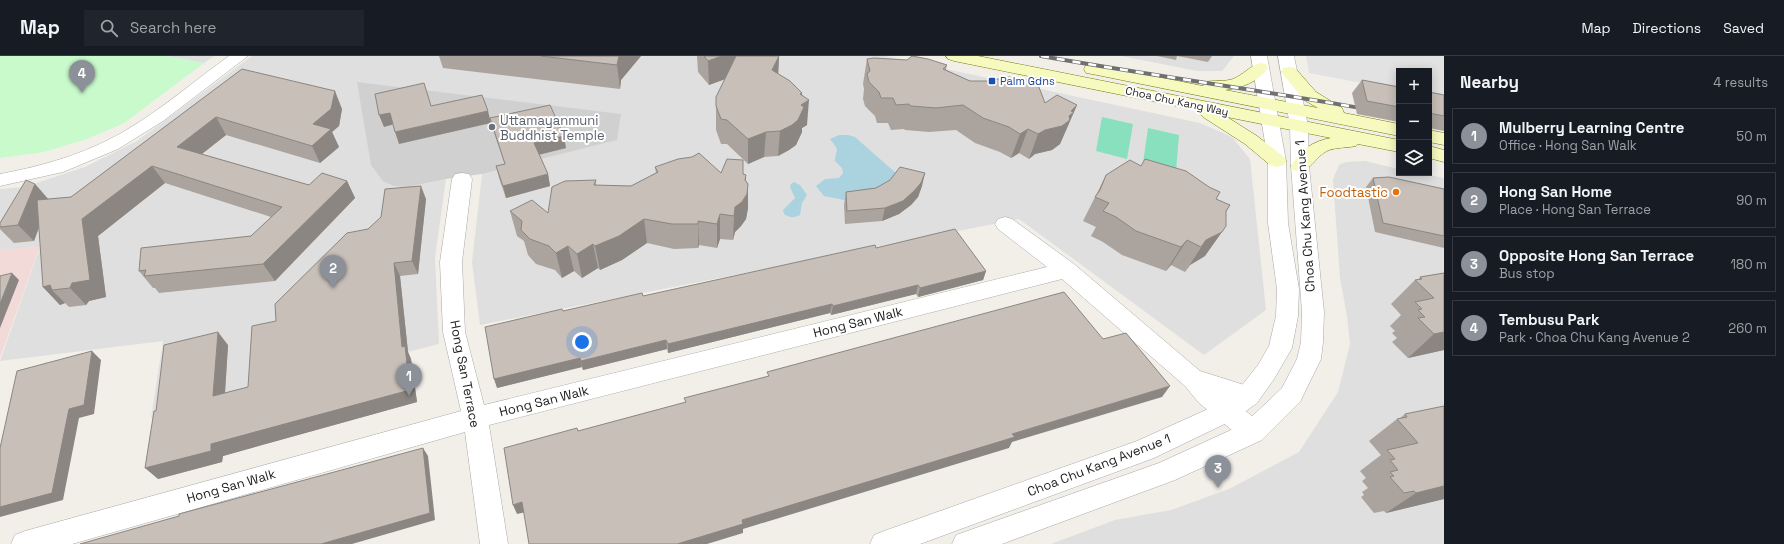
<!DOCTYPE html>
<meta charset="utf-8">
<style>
:root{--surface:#171b24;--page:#20242c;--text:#f1f3f6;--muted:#9ea1a6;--line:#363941;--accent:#8c9099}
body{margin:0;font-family:"Space Grotesk",sans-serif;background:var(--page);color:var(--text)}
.controls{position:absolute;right:12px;top:12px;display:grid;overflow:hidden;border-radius:0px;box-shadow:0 2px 10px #0003}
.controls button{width:36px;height:36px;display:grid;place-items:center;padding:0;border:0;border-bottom:1px solid var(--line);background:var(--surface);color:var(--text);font:20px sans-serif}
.you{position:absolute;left:582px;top:286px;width:14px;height:14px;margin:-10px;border:3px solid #fff;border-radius:50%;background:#1a73e8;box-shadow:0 0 0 6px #1a73e833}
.badge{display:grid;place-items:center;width:26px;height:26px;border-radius:50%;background:var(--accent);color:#fff;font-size:13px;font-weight:700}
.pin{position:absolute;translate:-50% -33px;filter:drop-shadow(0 1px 2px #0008)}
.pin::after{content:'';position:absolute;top:21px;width:14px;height:12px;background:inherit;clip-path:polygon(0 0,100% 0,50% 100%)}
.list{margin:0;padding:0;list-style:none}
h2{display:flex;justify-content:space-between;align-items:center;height:52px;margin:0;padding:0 16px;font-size:17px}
h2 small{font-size:13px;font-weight:400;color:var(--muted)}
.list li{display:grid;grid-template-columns:26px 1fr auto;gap:12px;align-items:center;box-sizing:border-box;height:56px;margin:0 8px 8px;padding:0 8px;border:1px solid var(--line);border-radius:0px}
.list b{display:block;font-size:15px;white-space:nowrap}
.list p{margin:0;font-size:13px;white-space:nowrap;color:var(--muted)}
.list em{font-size:13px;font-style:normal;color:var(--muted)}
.icon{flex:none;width:22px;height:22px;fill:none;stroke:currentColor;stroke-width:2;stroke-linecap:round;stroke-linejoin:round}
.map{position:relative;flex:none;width:1444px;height:488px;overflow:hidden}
header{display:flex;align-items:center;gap:24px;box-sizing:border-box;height:56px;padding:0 20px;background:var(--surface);border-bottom:1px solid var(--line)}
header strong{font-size:19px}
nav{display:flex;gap:22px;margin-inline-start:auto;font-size:14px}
.search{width:280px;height:36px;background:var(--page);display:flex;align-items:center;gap:10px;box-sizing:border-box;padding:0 14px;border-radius:0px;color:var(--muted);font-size:15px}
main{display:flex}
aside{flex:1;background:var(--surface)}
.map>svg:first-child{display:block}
</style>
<header>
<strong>Map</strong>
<div class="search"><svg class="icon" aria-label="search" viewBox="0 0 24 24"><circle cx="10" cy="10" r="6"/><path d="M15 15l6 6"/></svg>Search here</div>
<nav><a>Map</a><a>Directions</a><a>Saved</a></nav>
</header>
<main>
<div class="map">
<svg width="1444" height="488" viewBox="0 0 1444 488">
<rect width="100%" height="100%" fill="#f2efe9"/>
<!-- residential -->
<g fill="#e0dfdf">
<polygon points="168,0 214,0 204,7"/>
<polygon points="252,0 885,0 988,22 987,26 1031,31 1200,67 1232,81 1250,103 1266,254 1204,299 1019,163 480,269 472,206 482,118 617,84 407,131 446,123 435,201 439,288 151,362 163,285 0,305 40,191 0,194 0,133 24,131 85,111 137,85"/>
<polygon points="1121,0 1234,0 1222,15 1197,15"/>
<polygon points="1365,105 1399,113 1399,117 1420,117 1444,122 1444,488 1051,488 1115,464 1171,454 1229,433 1299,396 1338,336 1350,288 1347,260 1340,222 1333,123 1339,109 1346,106"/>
</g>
<!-- commercial -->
<polygon fill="#f2dad9" points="40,190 0,302 0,194"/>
<!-- religious -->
<polygon fill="#d0d0d0" points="357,26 621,58 617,84 482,118 446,123 407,131 394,130 383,125 371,109"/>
<!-- park -->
<polygon fill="#c8facc" points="0,0 168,0 204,7 124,67 87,83 44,96 0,102"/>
<!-- pitch -->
<g fill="#88e0be">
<polygon points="1102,61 1133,68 1127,103 1096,95"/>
<polygon points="1148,72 1179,79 1176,115 1143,107"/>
</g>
<!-- parking -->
<polygon fill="#e2e2e2" points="1306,0 1444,0 1444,43 1429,40 1429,15 1399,15 1399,34 1309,17"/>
<!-- water -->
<g fill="#aad3df">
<path d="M839 79H848L855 81 897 118 895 127 854 146 824 140 816 130 825 123 839 122 843 117 842 112 835 105C836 91 841 97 830 83Z"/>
<path d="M794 126 800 129 807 139 802 147 800 159C794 162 790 162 784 158L783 154 795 142 790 131 791 128Z"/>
</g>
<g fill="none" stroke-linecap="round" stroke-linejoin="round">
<!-- minor casing -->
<g stroke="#a9a9a9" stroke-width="1">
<g id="minor">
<path d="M229 0H248L163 65 118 93 63 116 0 130V118C43 110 85 98 123 76 161 54 194 25 229 0Z"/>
<polygon points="462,117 469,118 472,123 462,206 465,276 484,349 1047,211 998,173 995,168 998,163 1005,161 1012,163 1074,208 1200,315 1257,333 1260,340 1257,347 1248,350 1233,345 1262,368 1266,376 1262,384 1253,387 1244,384 1199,347 1185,330 1062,223 489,369 508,488 480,488 465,376 72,488 11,488 15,479 25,475 461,355 443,276 440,206 452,123 455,118"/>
</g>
</g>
<!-- tertiary casing -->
<g stroke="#a9a9a9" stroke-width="1">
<g id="tertiary">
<polygon points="1251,0 1267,0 1286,105 1288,167 1299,233 1298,260 1292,292 1274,323 1257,347 1235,363 1154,402 920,488 870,488 874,479 884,475 1137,385 1217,349 1239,333 1258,309 1269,290 1276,260 1277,233 1268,167 1268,105"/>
<polygon points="1278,0 1294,0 1308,70 1309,110 1324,256 1323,286 1321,303 1300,346 1262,384 1175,424 1002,488 952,488 956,479 1159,407 1244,368 1282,332 1297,303 1301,286 1302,256 1291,110 1290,70"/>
</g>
</g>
<!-- secondary casing -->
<g stroke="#707d05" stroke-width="1">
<g id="secondary">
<path d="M946 0H978L1399 84V96L1358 88 1356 90C1348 92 1337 91 1329 94 1314 100 1311 119 1293 114L1291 110C1300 94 1313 85 1331 82L1227 61 1257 80 1284 101 1286 105 1284 109 1277 111 1270 109 1245 88 1203 61 1200 57 1201 55 954 5 948 3Z"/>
<path d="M1260 7 1266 8 1268 12C1258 26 1242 32 1225 34L1318 52 1304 44 1281 16 1283 12 1289 11 1295 12 1316 36 1342 52 1344 57 1399 68V80L1092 18 1086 17 1084 13 1086 9 1092 8 1203 30 1205 26C1214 24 1224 26 1233 23 1243 19 1250 10 1260 7Z"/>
<polygon points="1429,74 1444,77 1444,89 1429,86"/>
<polygon points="1429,90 1444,94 1444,106 1429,102"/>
</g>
</g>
<!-- minor -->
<use href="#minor" fill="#fff" fill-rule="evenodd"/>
<!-- tertiary -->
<use href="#tertiary" fill="#fff" fill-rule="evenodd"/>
<!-- secondary -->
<use href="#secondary" fill="#f7fabf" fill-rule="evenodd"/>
<!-- rail casing -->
<g stroke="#707070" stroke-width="4">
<path id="rail" d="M1041 0C1149 19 1258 34 1366 53"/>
</g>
<!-- rail -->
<use href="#rail" stroke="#fff" stroke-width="2.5" stroke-dasharray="8" stroke-linecap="butt"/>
</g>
<!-- wall -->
<g fill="#aba49e">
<polygon points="439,0 641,0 621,24 620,33 443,12"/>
<polygon points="697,0 779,0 778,18 802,37 807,69 802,72 802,76 796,89 789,94 778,100 764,101 748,108 727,88 721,88 716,74 716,50 725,23 709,29 698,16"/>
<polygon points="1157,0 1212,0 1208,6 1177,0 1176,4"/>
<polygon points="867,3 947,9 946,14 970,25 1045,47 1077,49 1060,88 1052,94 1035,98 1029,103 1019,97 1011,102 1000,96 975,87 956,74 929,76 905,74 904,73 891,74 888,67 877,67 875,60 865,50 863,43 864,33 863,28"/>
<polygon points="242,13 342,53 339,70 332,76 339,91 320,107 226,79 202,98 309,129 347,125 355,142 275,225 159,237 155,232 153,232 139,215 251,180 271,161 165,127 98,180 106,241 89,245 86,249 69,251 65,247 60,249 43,231 39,171 34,185 14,187 0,173 0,167 35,128 48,143 71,141"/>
<polygon points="1362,24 1399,31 1399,66 1357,58 1352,37"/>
<polygon points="1429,36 1444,39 1444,75 1429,72"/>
<polygon points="490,62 566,92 539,99 548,118 550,130 506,142 499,122 496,110 505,108 493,74"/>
<polygon points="1141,110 1230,149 1226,156 1205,200 1190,209 1185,216 1171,209 1166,215 1122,199 1103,186 1091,180 1096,171 1083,165 1106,119"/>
<polygon points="655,111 743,118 746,119 746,125 748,128 748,152 746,163 741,170 735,176 733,184 720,183 717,192 699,189 698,192 674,193 647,187 622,204 600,214 598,212 582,222 574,215 562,222 555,214 536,208 528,199 524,185 517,180 510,155 548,157 596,124 596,129 631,130 656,117"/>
<polygon points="1373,122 1444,133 1444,192 1375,176 1366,131"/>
<polygon points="922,130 918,141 911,149 899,158 882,165 845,168 844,149 846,136"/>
<polygon points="426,143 418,218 400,220 408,296 411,303 417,346 223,400 222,406 158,423 156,355 228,289 225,337 248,331 276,265 368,173"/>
<polygon points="876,192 986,215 983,224 918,241 916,238 831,259 830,257 668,297 667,293 583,314 582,311 497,332 563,255 643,240"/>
<polygon points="1444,217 1444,294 1408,302 1392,286 1397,282 1392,277 1395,275 1390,270 1401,259 1391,248 1415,224 1418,224 1420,221"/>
<polygon points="1444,350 1444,443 1386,457 1384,455 1374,457 1361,441 1364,439 1362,436 1368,432 1362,425 1366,422 1360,415 1381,399 1369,385 1397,363 1399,363 1405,358"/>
</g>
<!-- shaded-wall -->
<g fill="#8b8681">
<polygon points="619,0 641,0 621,24 620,33 617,9"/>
<polygon points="722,0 739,0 739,18 709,29 708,5"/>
<polygon points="779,0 778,24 772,14"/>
<polygon points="335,35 342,53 339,70 332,76 339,91 320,107 312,90 313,68"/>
<polygon points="802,37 800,60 801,49 809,44 807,69 802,72 802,76 796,89 789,94 778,100 780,75 800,38"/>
<polygon points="1077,49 1060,88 1052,94 1035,98 1029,103 1038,78 1071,55"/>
<polygon points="488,55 491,67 399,88 395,76"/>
<polygon points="390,57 395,68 384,71 379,59"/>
<polygon points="216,61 226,79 189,108 177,91"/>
<polygon points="1028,73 1019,97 1011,102 1020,78"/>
<polygon points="766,76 764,101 748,108 748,83"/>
<polygon points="564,80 566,92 537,99 534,87"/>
<polygon points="152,110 165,127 98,180 106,241 89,245 86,249 70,232 82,163"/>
<polygon points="925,117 922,130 918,141 911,149 899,158 882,165 885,152"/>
<polygon points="548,118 550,130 506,142 503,130"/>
<polygon points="746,119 745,141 748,128 748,152 746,163 741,170 735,176 733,184 734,160 735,151"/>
<polygon points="347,125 355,142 275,225 263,208"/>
<polygon points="35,128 49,144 34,185 18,169"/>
<polygon points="421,130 426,143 418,218 412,205"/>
<polygon points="720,158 720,183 717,192 717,168"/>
<polygon points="644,163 647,187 622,204 600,214 595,190"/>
<polygon points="698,165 699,189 698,192"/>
<polygon points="1222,176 1205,200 1190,209 1185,216 1206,184"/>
<polygon points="1187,184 1171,209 1166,215 1181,191"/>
<polygon points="593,188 598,212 582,222 577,198"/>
<polygon points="568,190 574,215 562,222 556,197"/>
<polygon points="394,207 400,220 408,296 411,303 417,346 223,400 222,406 158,423 145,412 211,388 402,291"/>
<polygon points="986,215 983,224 918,241 920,232"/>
<polygon points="12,217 19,224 0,272 0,248"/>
<polygon points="50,229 52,234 65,247 60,249 43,231"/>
<polygon points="918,229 916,238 831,259 833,250"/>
<polygon points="832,248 830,257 668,297 668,288"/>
<polygon points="218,276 228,289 224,352 213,340"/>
<polygon points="1444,276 1444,294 1408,302 1434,278"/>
<polygon points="666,284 667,293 583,314 581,305"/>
<polygon points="92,295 101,304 94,358 79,362 63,444 0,461 0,451 69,353"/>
<polygon points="580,302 582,311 497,332 494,323"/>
<polygon points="1170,330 1162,341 1012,386 1009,392 743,473 743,477 707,488 677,488 742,464 1012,378"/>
<polygon points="423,392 428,400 435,464 352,488 321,488"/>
<polygon points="1444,430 1444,443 1386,457 1416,437"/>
<polygon points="522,446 526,456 517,458 513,449"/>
</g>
<!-- building -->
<g fill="#c7bfb8" stroke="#8b8681">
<polygon points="541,0 619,0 617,9"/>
<polygon points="704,0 722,0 708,5"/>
<polygon points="736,0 779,0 772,14 790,25 802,37 800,38 809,44 801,49 804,51 798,64 792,69 780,75 766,76 748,83 727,64 721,63 716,50 716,41"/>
<polygon points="912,0 928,3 947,9 943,13 970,25 987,25 1009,21 1032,25 1037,26 1045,47 1057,39 1077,49 1071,55 1074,56 1069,60 1070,64 1062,70 1045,74 1038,78 1028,73 1020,78 1009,71 983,62 963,49 936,52 911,50 909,48 896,49 893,42 881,42 879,36 869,26 867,18 870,15 867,3 874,2 907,4"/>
<polygon points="242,13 335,35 331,53 313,68 331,73 312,90 216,61 177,91 309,129 322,117 347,125 263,208 144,220 146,214 139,215 141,192 251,180 282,151 152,110 82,163 90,224 72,227 70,232 52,234 50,229 43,231 37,144 71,141"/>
<polygon points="1362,24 1399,31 1399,51 1367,45"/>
<polygon points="424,27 431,50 482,39 488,55 395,76 390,57 379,59 375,38"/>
<polygon points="1429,36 1444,39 1444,60 1429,57"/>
<polygon points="550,49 564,80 534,87 548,118 503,130 496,110 505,108 490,62"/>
<polygon points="699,97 721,117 727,103 743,104 743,118 746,119 745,124 748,128 747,138 742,146 735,151 734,160 720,158 717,168 698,165 698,168 672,168 644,163 619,180 595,190 593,188 577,198 568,190 556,197 549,190 530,183 521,174 522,165 510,155 532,144 548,157 552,131 565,125 596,124 594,129 631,130 658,116 655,111 678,103 692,101"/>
<polygon points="1145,103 1186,115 1209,131 1220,136 1216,143 1230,149 1226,155 1226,170 1222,176 1206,184 1201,191 1187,184 1181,191 1136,175 1116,161 1103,155 1109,147 1095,141 1100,134 1106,119 1130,104 1141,110"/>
<polygon points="900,111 925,117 921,127 914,135 903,145 885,152 847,155 846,136 876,132 890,124"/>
<polygon points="1389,121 1444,133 1444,180 1383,167 1373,122"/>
<polygon points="26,124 35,128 18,169 0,171 0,167"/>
<polygon points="421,130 412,205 394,207 402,291 405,290 410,334 211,388 211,395 145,412 154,355 156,355 164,289 218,276 213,340 248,331 252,270 276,265 275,248 347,177 368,173 381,161 385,133"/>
<polygon points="955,173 986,215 920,232 918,229 833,250 832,248 668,288 666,284 581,305 580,302 494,323 485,271 562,253 563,255 642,237 643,240 875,189 876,192"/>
<polygon points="12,217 0,248 0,220"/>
<polygon points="1444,217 1444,276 1434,278 1418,262 1425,261 1418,254 1422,253 1415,246 1434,242 1415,224 1422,223 1420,221"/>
<polygon points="1064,236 1103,283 1126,277 1170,330 1012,378 1015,381 742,464 743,468 677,488 529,488 522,446 513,449 504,392 577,372 578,375 686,346 684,342 769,320 767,316"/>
<polygon points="92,295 84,349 69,353 52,437 0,451 0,392 17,315"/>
<polygon points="1444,350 1444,430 1416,437 1414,435 1404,437 1390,421 1394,420 1390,416 1398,414 1390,404 1395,403 1387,394 1418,387 1397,363 1407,361 1405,358"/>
<polygon points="423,392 430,457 321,488 80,488 179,460 179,458"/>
</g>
<!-- markers -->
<rect fill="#1a4fb4" stroke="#fff" stroke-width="1.5" x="988" y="21" width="8" height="8" rx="2"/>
<circle fill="#6b7280" stroke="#fff" stroke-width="1.5" cx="492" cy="71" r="4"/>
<circle fill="#e8710a" stroke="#fff" stroke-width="1.5" cx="1396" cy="136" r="4"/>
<g text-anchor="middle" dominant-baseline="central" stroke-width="4" stroke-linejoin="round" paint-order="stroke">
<!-- far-transit labels -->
<g font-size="11" fill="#164399" stroke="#fff" text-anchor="start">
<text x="1000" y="25">Palm Gdns</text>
</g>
<!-- far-street labels -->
<g font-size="11" fill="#222" stroke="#fff">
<text transform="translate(1177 45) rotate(12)">Choa Chu Kang Way</text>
</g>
<!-- worship labels -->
<g font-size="13" fill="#5b616d" stroke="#fff" text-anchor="start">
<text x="500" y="64">Uttamayanmuni<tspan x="500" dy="15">Buddhist Temple</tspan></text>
</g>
<!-- food labels -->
<g font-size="13" fill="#c56008" stroke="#fff" text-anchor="end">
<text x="1388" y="136">Foodtastic</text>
</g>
<!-- street labels -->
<g font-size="13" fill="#222" stroke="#fff">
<text transform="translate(1305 160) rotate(-94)">Choa Chu Kang Avenue 1</text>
<text transform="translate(858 266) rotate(-14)">Hong San Walk</text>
<text transform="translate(465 318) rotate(79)">Hong San Terrace</text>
<text transform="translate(544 345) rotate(-14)">Hong San Walk</text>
<text transform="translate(1099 409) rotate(-21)">Choa Chu Kang Avenue 1</text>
<text transform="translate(231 430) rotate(-16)">Hong San Walk</text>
</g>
</g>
</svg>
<div class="controls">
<button>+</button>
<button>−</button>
<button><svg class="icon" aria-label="layers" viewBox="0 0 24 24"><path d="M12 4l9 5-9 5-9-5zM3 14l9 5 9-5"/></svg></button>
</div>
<div class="you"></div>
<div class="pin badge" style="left:409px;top:340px">1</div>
<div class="pin badge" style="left:333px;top:232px">2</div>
<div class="pin badge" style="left:1218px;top:432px">3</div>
<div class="pin badge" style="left:82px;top:37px">4</div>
</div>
<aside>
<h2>Nearby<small>4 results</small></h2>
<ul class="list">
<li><span class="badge">1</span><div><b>Mulberry Learning Centre</b><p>Office · Hong San Walk</p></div><em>50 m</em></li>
<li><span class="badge">2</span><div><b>Hong San Home</b><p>Place · Hong San Terrace</p></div><em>90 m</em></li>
<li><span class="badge">3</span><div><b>Opposite Hong San Terrace</b><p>Bus stop</p></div><em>180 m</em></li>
<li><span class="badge">4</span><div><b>Tembusu Park</b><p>Park · Choa Chu Kang Avenue 2</p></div><em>260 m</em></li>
</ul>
</aside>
</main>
